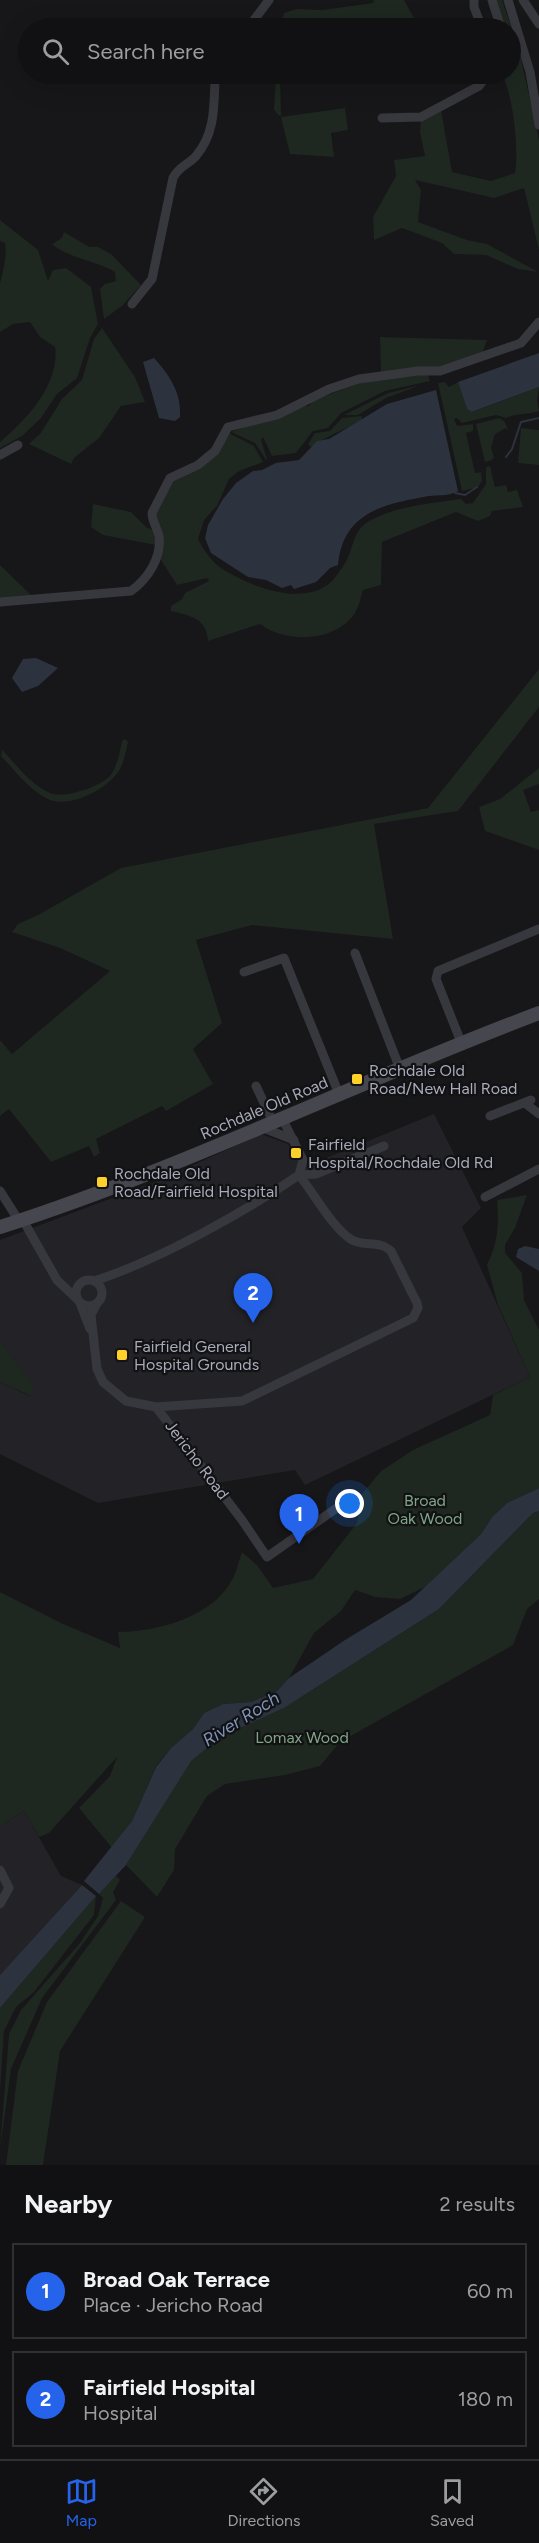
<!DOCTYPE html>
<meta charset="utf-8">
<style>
:root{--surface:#111013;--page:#1e1e21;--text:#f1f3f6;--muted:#9c9da0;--line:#303033;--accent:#2563eb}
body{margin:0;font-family:Figtree,sans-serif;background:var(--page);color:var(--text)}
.you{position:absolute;left:350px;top:1504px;width:21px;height:21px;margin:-15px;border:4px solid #fff;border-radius:50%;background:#1a73e8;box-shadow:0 0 0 9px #1a73e833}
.badge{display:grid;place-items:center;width:39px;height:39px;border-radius:50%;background:var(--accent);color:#fff;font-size:20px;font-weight:700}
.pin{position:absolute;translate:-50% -50px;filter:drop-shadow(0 2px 3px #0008)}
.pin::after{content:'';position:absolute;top:32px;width:21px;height:18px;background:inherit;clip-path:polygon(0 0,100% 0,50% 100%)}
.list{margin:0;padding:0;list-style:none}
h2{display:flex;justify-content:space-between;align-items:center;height:78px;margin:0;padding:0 24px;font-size:26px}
h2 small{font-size:20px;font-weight:400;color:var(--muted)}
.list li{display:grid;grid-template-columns:39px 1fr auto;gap:18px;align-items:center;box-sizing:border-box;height:96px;margin:0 12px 12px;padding:0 12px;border:2px solid var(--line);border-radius:0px}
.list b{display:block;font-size:22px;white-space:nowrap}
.list p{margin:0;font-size:20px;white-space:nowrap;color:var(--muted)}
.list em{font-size:20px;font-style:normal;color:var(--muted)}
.icon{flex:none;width:33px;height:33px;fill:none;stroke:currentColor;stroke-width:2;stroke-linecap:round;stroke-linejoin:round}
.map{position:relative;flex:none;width:539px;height:2165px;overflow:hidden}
.search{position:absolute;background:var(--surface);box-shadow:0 6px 24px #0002;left:18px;right:18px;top:18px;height:66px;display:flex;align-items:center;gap:15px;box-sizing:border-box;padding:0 21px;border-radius:33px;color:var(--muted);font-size:22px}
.sheet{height:294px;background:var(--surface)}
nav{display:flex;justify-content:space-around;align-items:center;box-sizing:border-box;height:84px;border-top:2px solid var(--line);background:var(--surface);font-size:16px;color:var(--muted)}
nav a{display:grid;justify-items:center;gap:3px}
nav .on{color:var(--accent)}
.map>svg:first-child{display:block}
</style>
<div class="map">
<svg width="539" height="2165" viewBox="0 0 539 2165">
<rect width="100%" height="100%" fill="#171619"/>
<!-- built -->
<g fill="#232226">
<polygon points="434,1114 481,1208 462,1227 530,1377 305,1485 295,1470 98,1503 0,1454 0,1382 30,1396 34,1387 0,1340 0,1240 163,1179 261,1134 288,1144 300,1162 314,1163"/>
<polygon points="24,1811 61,1876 82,1885 0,1975 0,1826"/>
</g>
<!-- green -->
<g fill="#1e2720">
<polygon points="374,0 404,0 414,18 374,28 346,28 343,18 290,21 285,28 280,28 284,13 297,9 322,10 373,3"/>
<path d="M495 0H502L519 50 539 140V250L524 188 494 198 415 180 421 190 418 222 467 240 487 244 538 272 518 269 486 255 454 254 442 243 402 228 374 240 373 217 396 176 394 160 425 156 420 132 421 119 441 110 452 172 491 181 515 173C519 148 513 96 502 74H510V28H503Z"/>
<polygon points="276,74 280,74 281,117 345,108 348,130 331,133 334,157 290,154 281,117 274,110"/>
<path d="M0 220 38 250 48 281 53 270 66 268 91 287 98 324 90 338 77 378 57 394 41 418 22 436 0 448V442C26 420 60 384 55 347L40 337 30 322 13 324 0 332C0 317 0 299 0 284 3 269 7 259 5 243L0 241Z"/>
<path d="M64 232 89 247H98L111 254 141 285 123 305 104 319 100 289 105 284 116 281 115 272C95 260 67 258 52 244L62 238Z"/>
<polygon points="102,328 135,377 145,402 121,406 99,438 74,458 71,464 29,444 40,434 62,399 82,380 94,339"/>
<polygon points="380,337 487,340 482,354 440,369 381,374"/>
<polygon points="418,375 428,375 430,381 385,391 341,413 328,428 313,431 296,453 272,456 263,437 261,440 267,459 266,460 255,443 231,432 304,406 309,406 313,400 367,381"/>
<path d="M445 382 449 387 458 382 467 409 473 412 539 387 537 400 539 411C528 415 516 413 506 418L496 415 462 423 457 418 454 419 457 426 473 424V431L466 433 475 473 481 472 482 481 478 487 462 491 438 383Z"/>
<polygon points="421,385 386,398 358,415 344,415 388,393"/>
<path d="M361 416 363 420C346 429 326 436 311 447L308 444 315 433 330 431 342 418Z"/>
<polygon points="499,418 504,421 509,431 506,428 495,434 491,448 494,457 492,460 485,462 476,424"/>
<polygon points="521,428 539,430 539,465 518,463"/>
<path d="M229 433 254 446 263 462 239 471 229 479 217 506 204 520 198 539C203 549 212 562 221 568 249 586 305 609 333 580 337 575 346 563 348 557 355 541 354 529 371 520 397 506 432 503 461 499L466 504 473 503 486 484V467L490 466 495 487 506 485 508 492 517 490 523 507 492 511 490 516 478 521 456 512 382 542 381 585 363 590C361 597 359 606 355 613 336 642 286 644 260 624L208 641C206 618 191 616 171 611V606L182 599 185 593 209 581 207 578 177 585 159 557 156 510 169 484 185 474Z"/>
<polygon points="93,504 131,512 146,527 154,531 156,545 103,535 91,527"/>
<polygon points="0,565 32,596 0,600"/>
<polygon points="539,669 539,707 458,811 374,824 393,939 252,925 196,940 222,1023 193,1049 213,1084 166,1111 162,1106 96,1139 100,1153 94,1157 89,1146 51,1162 9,1109 0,1116 0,1040 12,1054 110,971 60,948 12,932 18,924 38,915 121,868 428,808"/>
<path d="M125 739 128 742C126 751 124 762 120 769 109 788 72 808 50 800 31 792 15 771 1 756L2 749C16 765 30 784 50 793 63 799 100 787 110 776 117 767 120 752 122 741Z"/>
<polygon points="539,768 539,784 523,790 531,812 539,810 539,850 485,831 479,807 500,799"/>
<path d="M527 1195 515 1228 505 1245V1253L522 1273 524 1300 539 1330V1488L507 1503 492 1517 481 1534 425 1587 400 1599 375 1597 355 1590 341 1611 314 1633 289 1678 277 1691 251 1702 223 1704 204 1713 193 1729 171 1748 156 1766 132 1821 112 1848 79 1808 110 1776 117 1757 49 1833 39 1837 24 1811 0 1826V1592L61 1623 120 1648 118 1632C156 1632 214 1617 233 1578 237 1570 239 1560 242 1552L257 1565 273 1588 313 1579 357 1523 362 1494 381 1471 413 1450 490 1415 493 1395 530 1377 498 1305 487 1265C498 1242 499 1225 497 1200Z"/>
<polygon points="0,1340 35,1387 31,1396 0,1382"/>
<polygon points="539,1511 539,1599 527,1609 513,1645 340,1742 320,1766 285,1775 225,1784 207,1796 175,1849 174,1870 157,1897 126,1865 190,1761 219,1738 284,1708 439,1609 533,1513"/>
<polygon points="116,1876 120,1880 113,1892 116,1900 42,1998 11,2069 0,2149 9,2034 21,2010 80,1943 98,1916 103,1898 99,1894"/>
<polygon points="96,1896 94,1915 34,1992 16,2007 4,2031 0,2090 0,2008"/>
<polygon points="121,1901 145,1917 60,2051 43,2165 6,2165 18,2071 47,2002"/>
</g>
<!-- water -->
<g fill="#2c333e">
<polygon points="539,353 539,387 472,412 467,409 458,382"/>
<path d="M154 358C170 376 181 392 180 417L175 421 159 418 143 362Z"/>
<path d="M436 390 458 491 456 492C448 496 438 495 429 496 384 504 343 512 338 565L330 568 316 582 294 589 291 585 282 588 266 580 248 577 211 553 205 538 208 525 223 499 236 483 253 471 262 470 276 463 299 460 317 441 329 439 387 404Z"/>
<polygon points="36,658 58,668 38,686 22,692 12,678 23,659"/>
<polygon points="525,1246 539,1249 539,1271 516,1257 518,1249"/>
<polygon points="539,1488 539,1511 533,1513 439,1609 284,1708 219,1738 191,1761 126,1865 99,1894 84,1881 132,1821 156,1767 171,1748 193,1729 204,1713 223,1704 251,1702 277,1691 289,1678 345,1640 411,1600 481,1534 492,1517 507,1503"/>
<polygon points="82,1885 96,1896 0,2008 0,1975"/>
</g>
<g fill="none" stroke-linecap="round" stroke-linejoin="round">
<!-- stream -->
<g stroke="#2c333e" stroke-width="2">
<polyline points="506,457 512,449 521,422 539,418"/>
<polyline points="455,493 465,495 477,487"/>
</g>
<!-- street -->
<g stroke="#37373e" stroke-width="9">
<polyline points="474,0 474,7 482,28"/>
<polyline points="492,0 501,28"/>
<polyline points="508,0 530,72 539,125"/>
<polyline points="523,0 539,24"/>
<polyline points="248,28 269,0"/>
<polyline points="382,118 421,117 479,86 488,74"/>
<path d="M132 304 152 279 173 178C179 166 188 165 196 156 215 134 214 107 215 79L221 74"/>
<polyline points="0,455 18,445"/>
<path d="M0 602 131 591C148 579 162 557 159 536 157 528 152 521 152 513L170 478 198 465 215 451 228 427 277 415 329 389 359 379 418 371H440L521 343 539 322"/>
<polyline points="355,953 400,1069"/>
<polyline points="244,972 284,958 339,1094"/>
<polyline points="461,1042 436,979 438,971 539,929"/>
<polyline points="256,1086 273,1122"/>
<polyline points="526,1104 539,1114"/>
<polyline points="490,1116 531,1100"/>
<polyline points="261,1127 294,1140"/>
<polyline points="299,1175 316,1174 384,1146"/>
<polyline points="0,1191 19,1221"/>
<polyline points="485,1197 539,1169"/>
<polyline points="23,1220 57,1280 77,1299"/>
<circle cx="89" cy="1293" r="13"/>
<path d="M94 1281C159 1260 243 1213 299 1175L303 1160 282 1118"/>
<polyline points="80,1303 90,1329"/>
<path d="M97 1303 91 1315 97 1369 103 1382 126 1401 156 1407 242 1401 413 1318 418 1308 417 1303 391 1251C379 1240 366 1247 352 1240 334 1230 313 1192 299 1175"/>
<polyline points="156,1407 242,1520 267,1557 341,1505"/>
<polyline points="0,1870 9,1888 0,1904"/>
</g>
<!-- secondary -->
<path stroke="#45464e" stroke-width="14" d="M0 1227C184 1168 358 1081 539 1013"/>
</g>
<!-- markers -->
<g fill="#fed12a" stroke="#121114" stroke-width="2">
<rect x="351" y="1073" width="12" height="12" rx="3"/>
<rect x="290" y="1147" width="12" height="12" rx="3"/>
<rect x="96" y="1176" width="12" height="12" rx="3"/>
<rect x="116" y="1349" width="12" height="12" rx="3"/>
</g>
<g text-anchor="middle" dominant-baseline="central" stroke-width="4.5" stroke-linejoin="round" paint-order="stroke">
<!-- poi labels -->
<g font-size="16" fill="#a8abba" stroke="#121114" text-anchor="start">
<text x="369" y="1070">Rochdale Old<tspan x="369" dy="18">Road/New Hall Road</tspan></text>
<text x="308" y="1144">Fairfield<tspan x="308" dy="18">Hospital/Rochdale Old Rd</tspan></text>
<text x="114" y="1173">Rochdale Old<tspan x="114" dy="18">Road/Fairfield Hospital</tspan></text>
<text x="134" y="1346">Fairfield General<tspan x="134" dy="18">Hospital Grounds</tspan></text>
</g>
<!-- street labels -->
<g font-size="16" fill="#a8abba" stroke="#121114">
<text transform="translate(264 1108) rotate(-23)">Rochdale Old Road</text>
<text transform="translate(197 1460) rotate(53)">Jericho Road</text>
</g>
<!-- park labels -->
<g font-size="16" fill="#7ea685" stroke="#121114">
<text x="425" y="1500">Broad<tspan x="425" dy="18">Oak Wood</tspan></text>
<text x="302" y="1737">Lomax Wood</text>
</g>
<!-- water labels -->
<g font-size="18" font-style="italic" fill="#7d94b7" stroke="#121114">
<text transform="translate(241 1719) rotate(-32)">River Roch</text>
</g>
</g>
</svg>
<div class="you"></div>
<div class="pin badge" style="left:299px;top:1544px">1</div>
<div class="pin badge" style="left:253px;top:1323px">2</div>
<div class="search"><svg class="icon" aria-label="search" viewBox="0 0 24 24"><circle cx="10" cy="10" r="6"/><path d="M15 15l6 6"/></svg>Search here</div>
</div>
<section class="sheet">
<h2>Nearby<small>2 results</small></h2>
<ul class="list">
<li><span class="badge">1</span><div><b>Broad Oak Terrace</b><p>Place · Jericho Road</p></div><em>60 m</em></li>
<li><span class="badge">2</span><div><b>Fairfield Hospital</b><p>Hospital</p></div><em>180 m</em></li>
</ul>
</section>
<nav>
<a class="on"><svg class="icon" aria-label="map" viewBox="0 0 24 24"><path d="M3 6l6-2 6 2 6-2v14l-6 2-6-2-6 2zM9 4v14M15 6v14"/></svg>Map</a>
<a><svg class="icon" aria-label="directions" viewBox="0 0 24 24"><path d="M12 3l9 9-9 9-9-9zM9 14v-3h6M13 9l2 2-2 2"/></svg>Directions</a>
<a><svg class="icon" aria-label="saved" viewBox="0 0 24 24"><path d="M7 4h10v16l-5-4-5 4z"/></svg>Saved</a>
</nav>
